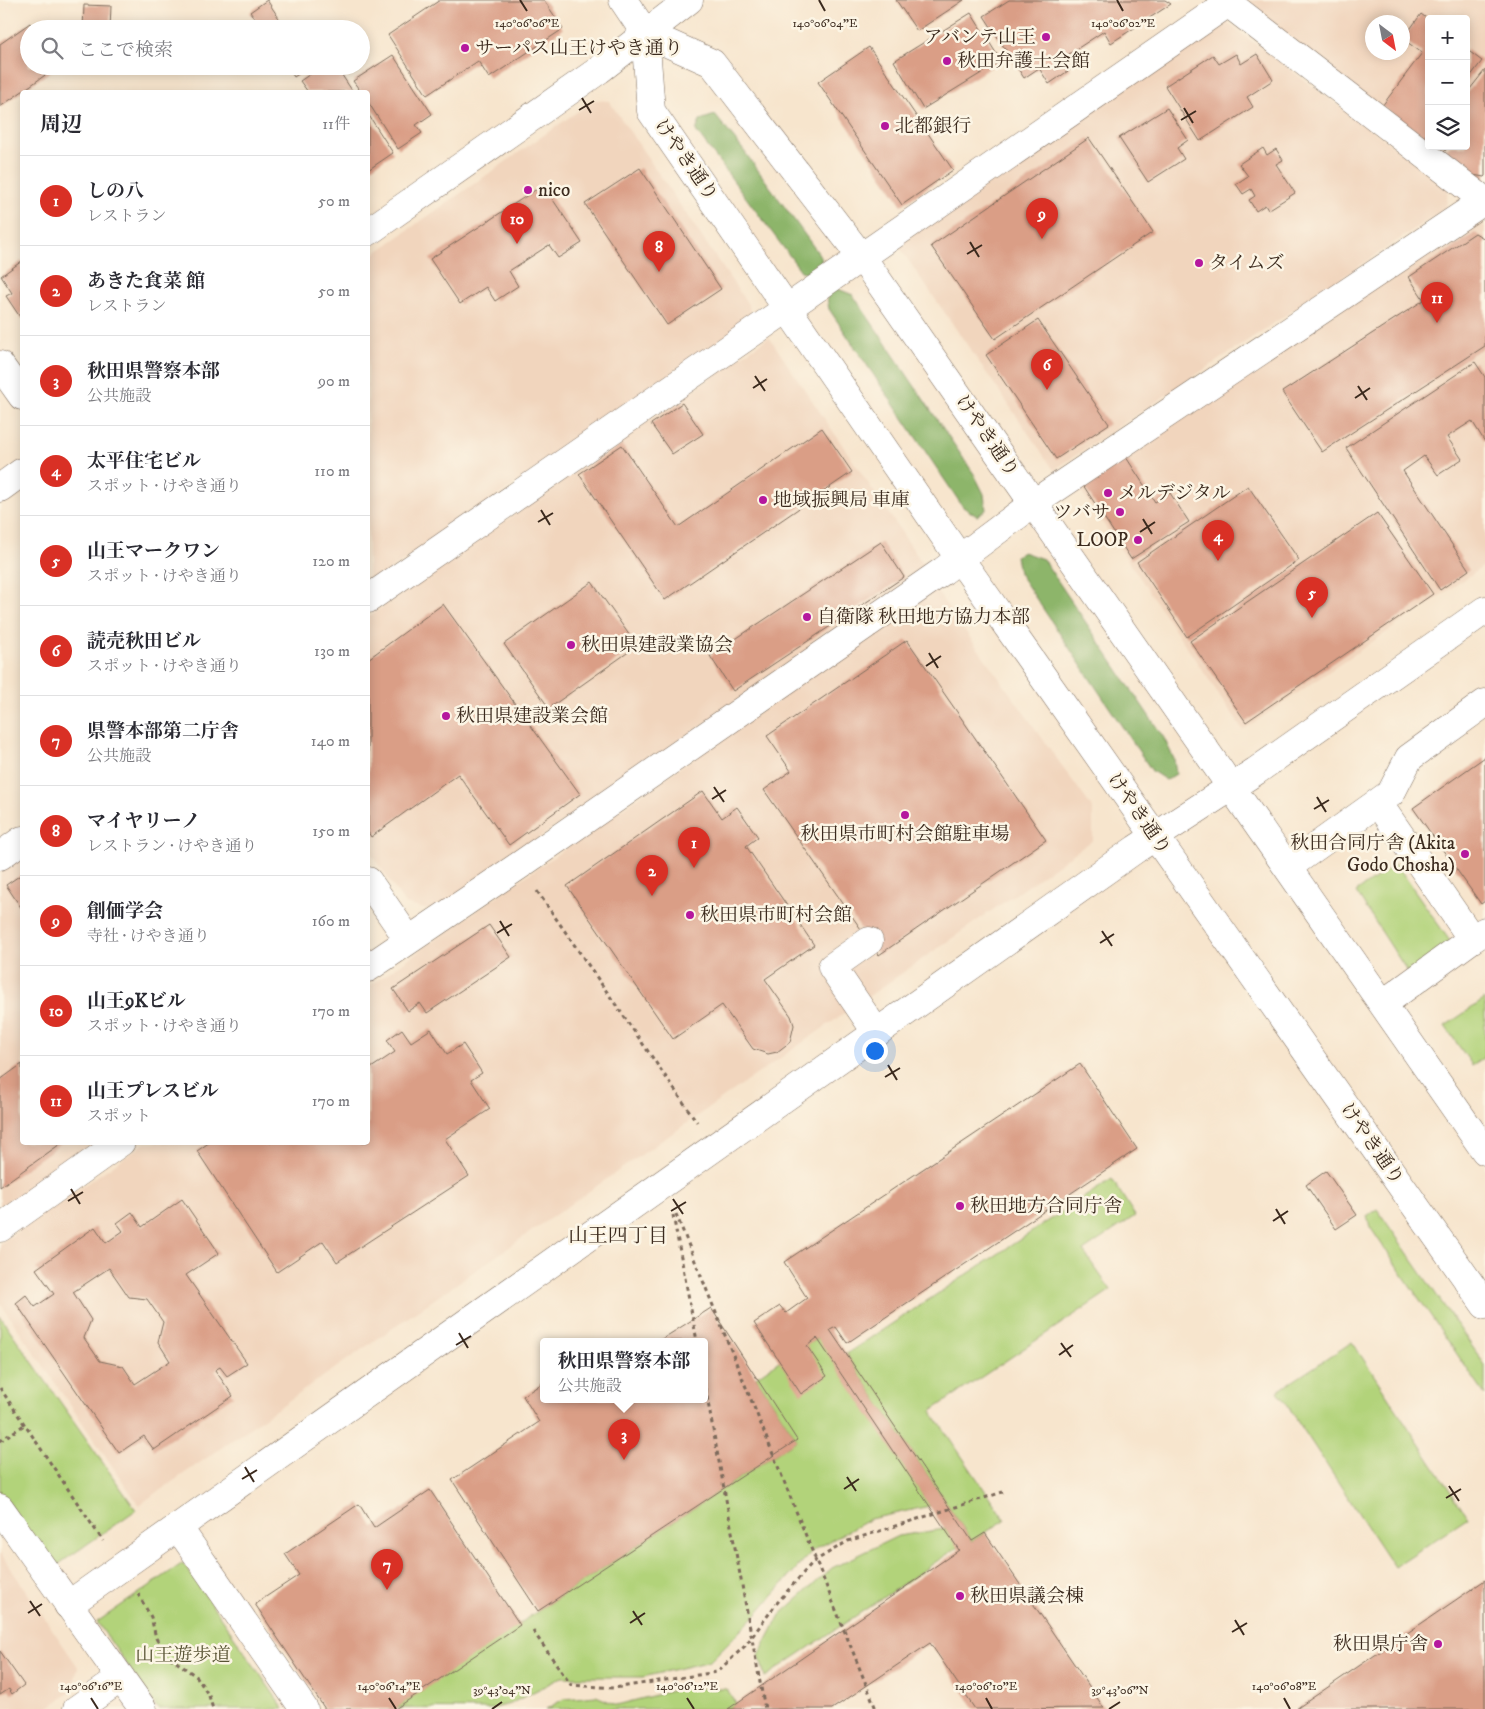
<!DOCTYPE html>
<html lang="ja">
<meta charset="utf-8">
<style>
:root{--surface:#fff;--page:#f7f7f7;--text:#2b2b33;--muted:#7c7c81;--line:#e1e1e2;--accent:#d93025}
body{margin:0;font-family:"IM FELL DW Pica","Noto Serif JP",serif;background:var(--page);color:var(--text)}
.controls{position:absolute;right:15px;top:15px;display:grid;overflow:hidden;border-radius:5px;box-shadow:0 2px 12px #0003}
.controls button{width:45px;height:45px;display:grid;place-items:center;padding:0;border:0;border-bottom:1px solid var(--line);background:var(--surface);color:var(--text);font:25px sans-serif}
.compass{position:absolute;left:1365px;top:15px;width:45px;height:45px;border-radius:50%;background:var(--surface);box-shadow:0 2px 12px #0003;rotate:148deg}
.you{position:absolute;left:874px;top:1050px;width:18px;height:18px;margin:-12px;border:4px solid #fff;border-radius:50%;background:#1a73e8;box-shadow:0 0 0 8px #1a73e833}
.badge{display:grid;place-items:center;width:32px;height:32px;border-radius:50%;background:var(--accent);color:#fff;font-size:16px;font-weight:700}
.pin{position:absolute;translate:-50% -41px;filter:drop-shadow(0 1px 2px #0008)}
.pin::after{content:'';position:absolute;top:26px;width:18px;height:15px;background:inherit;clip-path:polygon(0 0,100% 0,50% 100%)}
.popup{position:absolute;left:540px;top:1338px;width:168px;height:65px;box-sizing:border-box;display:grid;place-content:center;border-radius:5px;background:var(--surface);filter:drop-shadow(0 1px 4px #0005);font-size:16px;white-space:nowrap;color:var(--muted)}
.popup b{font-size:19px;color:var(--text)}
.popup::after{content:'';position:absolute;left:50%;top:100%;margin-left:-10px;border:10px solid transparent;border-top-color:var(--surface)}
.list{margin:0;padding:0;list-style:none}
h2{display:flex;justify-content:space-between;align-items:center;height:65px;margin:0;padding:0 20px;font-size:21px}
h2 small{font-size:16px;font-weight:400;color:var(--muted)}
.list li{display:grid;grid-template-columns:32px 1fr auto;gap:15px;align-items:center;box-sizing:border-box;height:90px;padding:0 20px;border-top:1px solid var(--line)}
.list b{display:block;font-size:19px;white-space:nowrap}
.list p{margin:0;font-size:16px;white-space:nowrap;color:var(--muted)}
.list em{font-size:16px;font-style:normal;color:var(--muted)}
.icon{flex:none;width:28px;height:28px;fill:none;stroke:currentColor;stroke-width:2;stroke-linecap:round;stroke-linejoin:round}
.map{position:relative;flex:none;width:1485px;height:1709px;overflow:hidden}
.search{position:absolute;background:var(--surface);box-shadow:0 2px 12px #0003;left:20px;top:20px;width:350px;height:55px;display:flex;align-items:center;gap:12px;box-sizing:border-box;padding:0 18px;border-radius:28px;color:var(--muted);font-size:19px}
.panel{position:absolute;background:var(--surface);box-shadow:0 2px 12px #0003;left:20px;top:90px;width:350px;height:1055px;border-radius:5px}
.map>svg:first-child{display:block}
</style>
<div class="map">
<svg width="1485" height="1709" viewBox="0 0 1485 1709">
<rect width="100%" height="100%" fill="#fcf5e5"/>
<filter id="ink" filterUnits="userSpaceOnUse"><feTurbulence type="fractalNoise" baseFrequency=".02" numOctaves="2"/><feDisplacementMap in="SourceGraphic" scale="10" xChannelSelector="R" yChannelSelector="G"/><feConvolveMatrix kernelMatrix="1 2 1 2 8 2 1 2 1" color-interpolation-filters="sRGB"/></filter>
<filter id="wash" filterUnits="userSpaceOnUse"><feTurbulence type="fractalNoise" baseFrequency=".0096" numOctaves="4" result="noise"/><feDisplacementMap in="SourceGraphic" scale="20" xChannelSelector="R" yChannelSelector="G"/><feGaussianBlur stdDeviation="1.12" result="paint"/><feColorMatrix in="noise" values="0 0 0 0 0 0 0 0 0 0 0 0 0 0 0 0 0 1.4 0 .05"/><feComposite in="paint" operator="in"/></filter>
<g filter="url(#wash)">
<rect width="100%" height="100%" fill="#f7e5cd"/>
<!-- built -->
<g fill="#f1d5bd" fill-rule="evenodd">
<path d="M1242 0H1485V183L1474 182ZM1429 19H1466V146H1429ZM1372 22H1402V52H1372Z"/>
<polygon points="1222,19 1448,187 1446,208 1054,470 897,244"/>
<polygon points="594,100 609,101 749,306 752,321 368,585 368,258"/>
<polygon points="1471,224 1485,226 1485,565 1243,730 1075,482"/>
<polygon points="769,337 927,570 433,911 405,904 368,849 368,617"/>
<polygon points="935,589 1093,809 1093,840 139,1505 0,1303 0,1244 145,1143 368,1142 368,987"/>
<polygon points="22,856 22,1142 103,1143 0,1216 0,871"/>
<polygon points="0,1553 78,1667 72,1691 46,1709 0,1709"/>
</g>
<!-- green -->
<g fill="#b2d37a" stroke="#767e4c">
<polygon points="1396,864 1452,944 1409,974 1356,892"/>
<polygon points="1485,999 1485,1057 1472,1065 1445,1026"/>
<polygon points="1112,1179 1135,1216 1083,1251 1111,1290 931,1411 1005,1520 972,1541 846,1354"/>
<polygon points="1377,1209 1485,1365 1485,1395 1370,1227 1367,1216"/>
<polygon points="0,1316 136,1510 53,1568 0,1491"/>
<polygon points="818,1338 930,1506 870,1519 812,1551 749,1622 710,1661 643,1677 562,1677 510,1704 490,1709 396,1708 538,1611 797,1440 756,1377 779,1361"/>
<polygon points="1352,1342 1468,1518 1394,1567 1278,1391"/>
<polygon points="945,1529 958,1547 765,1677 759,1655 780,1615 832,1568 898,1536"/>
<polygon points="183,1563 284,1709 158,1709 97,1622"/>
<polygon points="683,1688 727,1689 736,1704 728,1709 546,1709 564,1699 596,1696 617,1705"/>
</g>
<!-- forest -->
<g fill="#8db56a" stroke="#647044">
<polygon points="715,115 744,151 821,257 824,273 817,279 801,271 696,131 700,120"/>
<polygon points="833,287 853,295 974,474 984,494 986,510 977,516 963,507 829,309 826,292"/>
<polygon points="1023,552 1043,559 1164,738 1174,759 1176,774 1166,780 1152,771 1019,573 1016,556"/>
</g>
<g id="blocks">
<!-- building -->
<g fill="#da9e86" fill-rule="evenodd">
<polygon points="267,0 286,29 262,29 250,12"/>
<polygon points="440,0 544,0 563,29 489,78 478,61 427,95 388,35"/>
<polygon points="896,0 964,0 917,31"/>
<polygon points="1009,0 1165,0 1171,4 1111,43 1104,31 1063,58 1071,69 1049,84 1039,68 1024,78 984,16"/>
<polygon points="84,5 111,6 110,29 83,29"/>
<polygon points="971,13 1001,61 923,109 894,61"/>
<polygon points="1421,14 1429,20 1429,131 1424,137 1382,106 1422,53 1403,39"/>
<polygon points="30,23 35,29 29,29 29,66 58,66 0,107 0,44"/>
<polygon points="869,47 953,170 902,205 818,82"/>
<polygon points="1466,49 1482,61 1466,82"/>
<polygon points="1236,54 1241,64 1257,54 1273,80 1247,97 1253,107 1200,141 1165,86 1213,55 1219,64"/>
<polygon points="393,55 432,114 416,125 422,133 398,149 368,102 368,92 361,92 353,81"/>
<polygon points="287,66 310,66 294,77"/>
<polygon points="322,66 336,66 353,92 308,92 300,81"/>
<polygon points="1485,70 1485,176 1484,177 1473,175 1444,152 1449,146 1466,146 1466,94"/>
<polygon points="1167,108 1188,140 1177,148 1184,159 1148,182 1119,138"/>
<polygon points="368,114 393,153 368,170"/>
<polygon points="1089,138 1153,232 995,339 931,246"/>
<polygon points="1263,148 1267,155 1276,149 1283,160 1276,164 1295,193 1268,210 1265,205 1256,211 1249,200 1255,196 1251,189 1243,194 1236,184 1248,176 1239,164"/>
<polygon points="640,168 721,289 667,325 585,204"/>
<polygon points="543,185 582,243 558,258 549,245 509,271 518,286 495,301 486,287 460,304 430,259"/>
<polygon points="1475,233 1485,239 1485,346 1322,452 1282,392 1424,300 1409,277"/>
<polygon points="22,261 22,320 6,296 12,293 1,276"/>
<polygon points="1038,320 1109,424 1056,459 986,355"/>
<polygon points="1475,362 1485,377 1485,442 1472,421 1447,437 1462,459 1438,475 1424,456 1403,471 1469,570 1440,590 1346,448"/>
<polygon points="682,403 703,434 672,454 651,424"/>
<polygon points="822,428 852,472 665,600 579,474 622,445 678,527"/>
<polygon points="1124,454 1155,502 1170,493 1189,522 1131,559 1081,482"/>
<polygon points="1248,486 1299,560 1187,637 1137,562"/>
<polygon points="1377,513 1433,594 1246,722 1190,641"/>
<polygon points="881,542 904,577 733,691 710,656"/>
<polygon points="592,582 637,646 549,708 504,644"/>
<polygon points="443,604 580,794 509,845 458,774 371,837 368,832 368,659"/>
<polygon points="907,640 1046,840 879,955 764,790 791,771 767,736"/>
<polygon points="1485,757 1485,901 1481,904 1413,808"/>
<polygon points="703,791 722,818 737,807 758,837 746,846 814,945 765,979 791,1016 794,1025 790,1042 777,1052 768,1054 753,1049 722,1005 673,1039 567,886"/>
<polygon points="22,874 22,909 6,885"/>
<polygon points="489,925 511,957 427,1013 420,1003 408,1011 393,989"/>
<polygon points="402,1029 411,1042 431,1029 447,1054 463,1044 482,1073 471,1080 490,1109 445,1139 469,1176 337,1262 323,1241 277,1272 197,1151 210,1142 368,1142 368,1062 371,1068 395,1052 387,1040"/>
<polygon points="22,1064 22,1142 63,1142 0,1187 0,1080"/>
<polygon points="1080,1064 1137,1149 847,1343 836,1327 830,1330 972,1541 985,1533 1104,1708 975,1709 930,1643 832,1709 728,1709 959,1550 817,1338 807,1346 827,1376 801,1394 754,1323 780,1306 786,1313 807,1298 784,1262"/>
<polygon points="1326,1171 1357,1215 1336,1229 1306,1185"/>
<path d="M182 1199 219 1253 186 1275 247 1363 227 1376 220 1367 215 1370 233 1396 154 1450 144 1436 119 1453 16 1303 26 1295 35 1307 54 1294 36 1269 95 1227 106 1243 123 1231 117 1223 132 1212 142 1227ZM109 1268 129 1297 147 1299 163 1322 158 1342 170 1361 135 1384 123 1366 100 1361 84 1338 91 1320 73 1292Z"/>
<polygon points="711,1308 797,1440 538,1611 452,1480 539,1422 523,1396 544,1382 544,1399 704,1399 704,1341 659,1341"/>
<polygon points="430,1490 520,1625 395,1709 325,1709 255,1604 299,1575 285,1554 359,1504 374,1528"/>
<polygon points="1485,1580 1485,1709 1296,1709"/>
<polygon points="0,1651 24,1685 12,1694 9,1689 0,1695"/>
</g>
</g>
</g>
<g filter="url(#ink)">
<use href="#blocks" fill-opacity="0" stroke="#7d6b5b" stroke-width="1"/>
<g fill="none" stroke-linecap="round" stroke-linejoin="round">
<!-- minor casing -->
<g stroke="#7d6b5b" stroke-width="29">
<g id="minor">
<polyline points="623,0 645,33 651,111 960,559 1485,1305"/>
<polyline points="1224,0 1485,201"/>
<polyline points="645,33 712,63 863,259 1485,1151"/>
<polyline points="368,232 599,70 689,0"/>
<polyline points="0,365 22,396"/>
<polyline points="0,488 22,472"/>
<path d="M368 599C655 401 942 203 1228 3"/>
<polyline points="1378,803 1472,939 1485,931"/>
<polyline points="0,856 22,840"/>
<polyline points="1289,866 1391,793 1409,758 1485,703"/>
<polyline points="368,881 408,939"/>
<polyline points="869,941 832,967 877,1033"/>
<polyline points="368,968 520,865 943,571 1034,503 1485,200"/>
<polyline points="1384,1003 1472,939"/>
<polyline points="0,1228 121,1142"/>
<polyline points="0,1508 143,1709"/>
<polyline points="178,1527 304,1709"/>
<polyline points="68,1605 1136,849 1256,771 1485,610"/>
<polyline points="77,1709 121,1678"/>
</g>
</g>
<!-- path -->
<g stroke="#7d6b5b" stroke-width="3" stroke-dasharray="4 4" stroke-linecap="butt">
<polyline points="537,891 697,1122"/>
<polyline points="676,1214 876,1709"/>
<polyline points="673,1215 697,1341"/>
<polyline points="704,1381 765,1709"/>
<polyline points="0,1388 103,1541"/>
<polyline points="0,1441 24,1425"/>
<polyline points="138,1594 151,1617 156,1638 164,1653 197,1677 209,1696 213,1709"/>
<polyline points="533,1631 571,1685 614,1688 717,1672 745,1646 777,1603 813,1562 848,1541 1003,1492"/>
</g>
<!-- minor -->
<use href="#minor" stroke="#fff" stroke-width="28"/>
</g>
</g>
<!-- ticks -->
<path fill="none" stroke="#3b2a1e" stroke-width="2" d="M520 0 527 11M819 0 825 11M1117 0 1123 11M582 98 591 113M1184 108 1193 123M579 110 594 101M1181 120 1196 111M970 242 979 257M967 254 982 245M755 376 765 391M1358 386 1367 400M753 388 767 379M1355 398 1370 388M541 510 550 525M1143 519 1152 534M538 522 553 513M1140 532 1155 522M929 653 938 668M926 666 941 656M714 787 724 802M1317 797 1326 812M712 799 726 790M1314 809 1329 800M500 921 509 936M1102 931 1112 946M497 933 512 924M1100 943 1114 934M888 1065 897 1080M885 1077 900 1068M71 1189 80 1204M673 1199 683 1214M68 1201 83 1192M1276 1209 1285 1224M671 1211 686 1202M1273 1221 1288 1211M459 1333 468 1348M1061 1343 1071 1357M456 1345 471 1336M1059 1355 1073 1345M245 1467 254 1482M847 1477 856 1491M242 1479 257 1470M1449 1486 1459 1501M844 1489 859 1479M1446 1498 1461 1489M30 1601 40 1616M633 1611 642 1625M28 1613 42 1604M1235 1620 1244 1635M630 1623 645 1613M1232 1632 1247 1623M91 1698 98 1709M389 1698 396 1709M687 1698 694 1709M986 1698 992 1709M1284 1698 1290 1709M492 1709 502 1702M1109 1709 1120 1702"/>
<!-- markers -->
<g fill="#b5179e" stroke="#fcf5e5" stroke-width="2">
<circle cx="1046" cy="37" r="5"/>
<circle cx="465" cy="48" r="5"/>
<circle cx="947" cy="61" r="5"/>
<circle cx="885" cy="126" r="5"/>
<circle cx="528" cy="190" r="5"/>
<circle cx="1199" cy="263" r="5"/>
<circle cx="1108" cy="493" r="5"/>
<circle cx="763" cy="500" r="5"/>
<circle cx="1120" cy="512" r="5"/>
<circle cx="1138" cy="540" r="5"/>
<circle cx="807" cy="617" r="5"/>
<circle cx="571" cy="645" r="5"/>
<circle cx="446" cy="716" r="5"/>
<circle cx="905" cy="815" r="5"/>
<circle cx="1465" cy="854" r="5"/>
<circle cx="690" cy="915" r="5"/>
<circle cx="960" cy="1206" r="5"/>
<circle cx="960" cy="1596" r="5"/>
<circle cx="1438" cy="1644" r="5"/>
</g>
<g text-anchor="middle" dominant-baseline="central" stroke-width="5" stroke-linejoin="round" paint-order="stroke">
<!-- poi labels -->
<g font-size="19" fill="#3b2a1e" stroke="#fcf5e5" text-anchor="start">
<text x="1036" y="37" text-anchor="end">アバンテ山王</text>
<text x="475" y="48">サーパス山王けやき通り</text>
<text x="957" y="61">秋田弁護士会館</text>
<text x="895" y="126">北都銀行</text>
<text x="538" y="190">nico</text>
<text x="1209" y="263">タイムズ</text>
<text x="1118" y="493">メルデジタル</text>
<text x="773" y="500">地域振興局 車庫</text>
<text x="1110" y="512" text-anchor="end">ツバサ</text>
<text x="1128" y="540" text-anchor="end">LOOP</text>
<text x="817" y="617">自衛隊 秋田地方協力本部</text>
<text x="581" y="645">秋田県建設業協会</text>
<text x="456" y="716">秋田県建設業会館</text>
<text x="905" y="834" text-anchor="middle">秋田県市町村会館駐車場</text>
<text x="1455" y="843" text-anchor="end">秋田合同庁舎 (Akita<tspan x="1455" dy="22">Godo Chosha)</tspan></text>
<text x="700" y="915">秋田県市町村会館</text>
<text x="970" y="1206">秋田地方合同庁舎</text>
<text x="970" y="1596">秋田県議会棟</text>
<text x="1428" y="1644" text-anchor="end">秋田県庁舎</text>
</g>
<!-- street labels -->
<g font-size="19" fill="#3b2a1e" stroke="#fcf5e5">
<text transform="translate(686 160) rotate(55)">けやき通り</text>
<text transform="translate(987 436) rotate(55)">けやき通り</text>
<text transform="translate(1139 814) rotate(55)">けやき通り</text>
<text transform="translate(1372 1144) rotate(55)">けやき通り</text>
</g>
<!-- park labels -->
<g font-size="19" fill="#595435" stroke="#fcf5e5">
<text x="183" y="1655">山王遊歩道</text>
</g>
<!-- neighbourhood labels -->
<g font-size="20" fill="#3b2a1e" stroke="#fcf5e5">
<text x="618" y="1236">山王四丁目</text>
</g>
</g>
<g font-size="12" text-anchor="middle" fill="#3b2a1e" stroke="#fcf5e5" stroke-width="5" stroke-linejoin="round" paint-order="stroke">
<text x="527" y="27">140°06'06"E</text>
<text x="825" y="27">140°06'04"E</text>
<text x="1123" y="27">140°06'02"E</text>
<text x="91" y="1690">140°06'16"E</text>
<text x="389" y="1690">140°06'14"E</text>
<text x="687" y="1690">140°06'12"E</text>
<text x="986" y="1690">140°06'10"E</text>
<text x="1284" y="1690">140°06'08"E</text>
<text x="502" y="1694">39°43'04"N</text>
<text x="1120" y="1694">39°43'06"N</text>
</g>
</svg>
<div class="controls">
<button>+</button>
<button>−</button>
<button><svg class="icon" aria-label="layers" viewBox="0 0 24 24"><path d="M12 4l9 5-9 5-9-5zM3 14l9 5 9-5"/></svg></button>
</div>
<svg class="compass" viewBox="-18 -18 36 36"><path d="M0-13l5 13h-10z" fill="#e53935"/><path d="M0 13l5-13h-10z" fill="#7c7c81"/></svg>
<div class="you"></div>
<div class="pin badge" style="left:694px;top:868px">1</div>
<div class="pin badge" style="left:652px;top:896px">2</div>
<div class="pin badge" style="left:624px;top:1460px">3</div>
<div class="popup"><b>秋田県警察本部</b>公共施設</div>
<div class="pin badge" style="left:1218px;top:561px">4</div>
<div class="pin badge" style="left:1312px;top:618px">5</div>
<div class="pin badge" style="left:1047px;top:390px">6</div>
<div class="pin badge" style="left:387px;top:1590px">7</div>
<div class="pin badge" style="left:659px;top:272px">8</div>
<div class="pin badge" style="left:1042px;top:239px">9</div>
<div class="pin badge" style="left:517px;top:244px">10</div>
<div class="pin badge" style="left:1437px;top:323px">11</div>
<div class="search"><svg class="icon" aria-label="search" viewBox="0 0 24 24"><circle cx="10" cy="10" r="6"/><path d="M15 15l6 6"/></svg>ここで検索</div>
<section class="panel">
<h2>周辺<small>11件</small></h2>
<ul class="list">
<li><span class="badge">1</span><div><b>しの八</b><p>レストラン</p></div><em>50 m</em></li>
<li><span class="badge">2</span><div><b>あきた食菜 館</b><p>レストラン</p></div><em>50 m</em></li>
<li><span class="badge">3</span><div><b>秋田県警察本部</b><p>公共施設</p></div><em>90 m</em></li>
<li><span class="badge">4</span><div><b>太平住宅ビル</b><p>スポット · けやき通り</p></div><em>110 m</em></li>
<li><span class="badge">5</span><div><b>山王マークワン</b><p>スポット · けやき通り</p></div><em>120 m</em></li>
<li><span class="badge">6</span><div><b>読売秋田ビル</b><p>スポット · けやき通り</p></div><em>130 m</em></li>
<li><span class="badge">7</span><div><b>県警本部第二庁舎</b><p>公共施設</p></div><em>140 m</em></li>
<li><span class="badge">8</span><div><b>マイヤリーノ</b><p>レストラン · けやき通り</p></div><em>150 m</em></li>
<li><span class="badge">9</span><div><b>創価学会</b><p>寺社 · けやき通り</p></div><em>160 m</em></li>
<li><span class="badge">10</span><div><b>山王9Kビル</b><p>スポット · けやき通り</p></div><em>170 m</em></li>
<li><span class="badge">11</span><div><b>山王プレスビル</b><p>スポット</p></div><em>170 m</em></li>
</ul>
</section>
</div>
